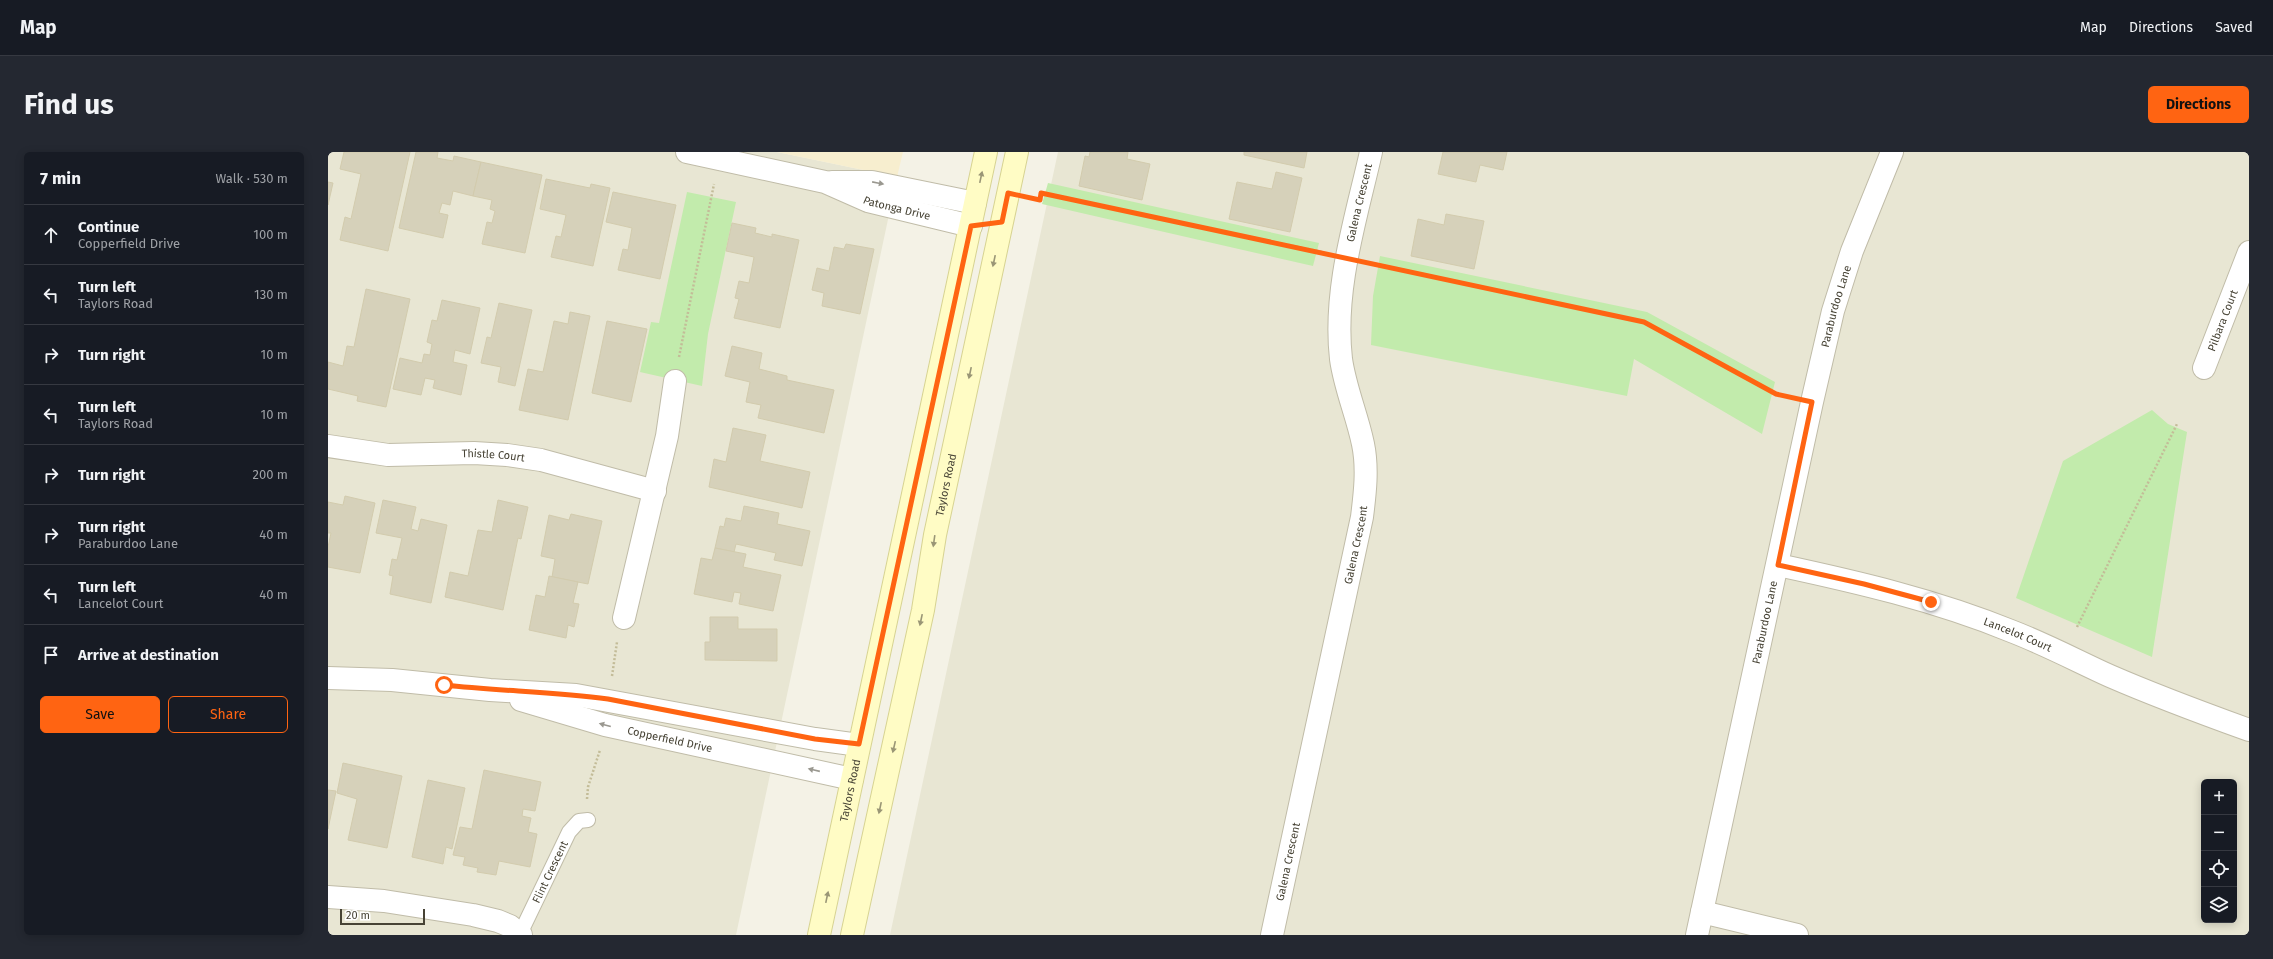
<!DOCTYPE html>
<meta charset="utf-8">
<style>
:root{--surface:#171b24;--page:#242831;--text:#f1f3f6;--muted:#9ea1a6;--line:#363941;--accent:#ff6412}
body{margin:0;font-family:"Fira Sans",sans-serif;background:var(--page);color:var(--text)}
.controls{position:absolute;right:12px;bottom:12px;display:grid;overflow:hidden;border-radius:6px;box-shadow:0 2px 10px #0003}
.controls button{width:36px;height:36px;display:grid;place-items:center;padding:0;border:0;border-bottom:1px solid var(--line);background:var(--surface);color:var(--text);font:20px sans-serif}
.scale{position:absolute;left:12px;bottom:10px;width:85px;box-sizing:border-box;padding-left:4px;border:2px solid #474335;border-top:0;font-size:11px;line-height:14px;white-space:nowrap;color:#474335;-webkit-text-stroke:3px #fff;paint-order:stroke}
.stop{position:absolute;width:12px;height:12px;margin:-9px;border:3px solid #ff6412;border-radius:50%;background:#fff}
.stop.end{background:#ff6412;border-color:#fff;box-shadow:0 1px 4px #0008}
.list{margin:0;padding:0;list-style:none}
h2{display:flex;justify-content:space-between;align-items:center;height:52px;margin:0;padding:0 16px;font-size:17px}
h2 small{font-size:13px;font-weight:400;color:var(--muted)}
.list li{display:grid;grid-template-columns:26px 1fr auto;gap:12px;align-items:center;box-sizing:border-box;height:60px;padding:0 16px;border-top:1px solid var(--line)}
.list b{display:block;font-size:15px;white-space:nowrap}
.list p{margin:0;font-size:13px;white-space:nowrap;color:var(--muted)}
.list em{font-size:13px;font-style:normal;color:var(--muted)}
.actions{display:flex;gap:8px;padding:12px 16px}
.actions a{flex:1;padding:9px 0;border:1px solid var(--accent);border-radius:6px;text-align:center;font-size:14px;color:var(--accent)}
.actions .main{background:var(--accent);color:#111}
.icon{flex:none;width:22px;height:22px;fill:none;stroke:currentColor;stroke-width:2;stroke-linecap:round;stroke-linejoin:round}
.map{position:relative;flex:none;width:1921px;height:783px;overflow:hidden;border-radius:6px}
header{display:flex;align-items:center;gap:24px;box-sizing:border-box;height:56px;padding:0 20px;background:var(--surface);border-bottom:1px solid var(--line)}
header strong{font-size:19px}
nav{display:flex;gap:22px;margin-inline-start:auto;font-size:14px}
.intro{display:flex;align-items:center;justify-content:space-between;box-sizing:border-box;height:96px;padding:0 24px}
h1{margin:0;font-size:28px}
.button{padding:10px 18px;border-radius:6px;background:var(--accent);color:#111;font-size:14px;font-weight:700}
main{display:flex;gap:24px;padding:0 24px}
aside{flex:1;background:var(--surface);border-radius:6px;box-shadow:0 2px 10px #0003}
.map>svg:first-child{display:block}
</style>
<header>
<strong>Map</strong>
<nav><a>Map</a><a>Directions</a><a>Saved</a></nav>
</header>
<div class="intro"><h1>Find us</h1><a class="button">Directions</a></div>
<main>
<aside>
<h2>7 min<small>Walk · 530 m</small></h2>
<ul class="list">
<li><svg class="icon" aria-label="ahead" viewBox="0 0 24 24"><path d="M12 20V5M6 11l6-6 6 6"/></svg><div><b>Continue</b><p>Copperfield Drive</p></div><em>100 m</em></li>
<li><svg class="icon" aria-label="left" viewBox="0 0 24 24"><path d="M17 20v-9H6M10 6l-5 5 5 5"/></svg><div><b>Turn left</b><p>Taylors Road</p></div><em>130 m</em></li>
<li><svg class="icon" aria-label="right" viewBox="0 0 24 24"><path d="M7 20v-9h11M14 6l5 5-5 5"/></svg><div><b>Turn right</b></div><em>10 m</em></li>
<li><svg class="icon" aria-label="left" viewBox="0 0 24 24"><path d="M17 20v-9H6M10 6l-5 5 5 5"/></svg><div><b>Turn left</b><p>Taylors Road</p></div><em>10 m</em></li>
<li><svg class="icon" aria-label="right" viewBox="0 0 24 24"><path d="M7 20v-9h11M14 6l5 5-5 5"/></svg><div><b>Turn right</b></div><em>200 m</em></li>
<li><svg class="icon" aria-label="right" viewBox="0 0 24 24"><path d="M7 20v-9h11M14 6l5 5-5 5"/></svg><div><b>Turn right</b><p>Paraburdoo Lane</p></div><em>40 m</em></li>
<li><svg class="icon" aria-label="left" viewBox="0 0 24 24"><path d="M17 20v-9H6M10 6l-5 5 5 5"/></svg><div><b>Turn left</b><p>Lancelot Court</p></div><em>40 m</em></li>
<li><svg class="icon" aria-label="arrive" viewBox="0 0 24 24"><path d="M6 21V4h12l-3 4 3 4H6"/></svg><div><b>Arrive at destination</b></div></li>
</ul>
<div class="actions"><a class="main">Save</a><a>Share</a></div>
</aside>
<div class="map">
<svg width="1921" height="783" viewBox="0 0 1921 783">
<rect width="100%" height="100%" fill="#f4f2e6"/>
<!-- residential -->
<g fill="#e8e6d3" fill-rule="evenodd">
<polygon points="0,0 449,0 569,25 408,783 0,783"/>
<path d="M730 0H1921V783H562ZM1876 630H1906V768H1876Z"/>
</g>
<!-- commercial -->
<polygon fill="#f7eecf" points="449,0 575,0 569,25"/>
<!-- green -->
<g fill="#c2ebac">
<polygon points="720,31 991,91 985,114 714,52"/>
<polygon points="359,40 408,50 380,182 374,234 312,220 323,170 331,171"/>
<polygon points="1052,104 1319,160 1447,230 1434,282 1306,207 1299,244 1043,193 1045,144"/>
<polygon points="1824,258 1840,272 1859,280 1824,505 1688,446 1735,309"/>
</g>
<!-- building -->
<g fill="#d6d1ba" stroke="#d2cbad">
<polygon points="16,0 82,0 60,99 12,88 17,65 23,67 33,22 12,17"/>
<polygon points="88,0 110,0 109,6 125,9 126,4 153,10 145,44 125,39 122,53 114,51 111,61 120,63 115,86 71,76"/>
<polygon points="762,0 800,0 799,7 822,12 814,48 751,34 757,4 761,5"/>
<polygon points="916,0 979,0 976,16 916,3"/>
<polygon points="1115,0 1179,0 1175,18 1152,13 1148,30 1110,22"/>
<polygon points="153,10 214,23 197,101 154,92 159,70 164,71 167,59 162,57 164,48 145,44"/>
<polygon points="948,20 974,26 962,80 901,67 909,30 944,37"/>
<polygon points="218,27 262,36 263,32 282,36 265,114 223,105 228,84 233,85 238,63 212,57"/>
<polygon points="0,30 5,31 0,53"/>
<polygon points="285,40 348,53 332,127 290,118 295,97 300,98 304,76 278,70"/>
<polygon points="1118,62 1156,69 1146,117 1083,104 1090,67 1116,73"/>
<polygon points="404,71 428,76 427,81 444,85 444,82 471,88 452,176 406,166 411,147 407,146 411,129 421,131 426,105 398,99"/>
<polygon points="518,92 546,97 532,162 494,154 496,141 484,138 489,116 501,119 506,95 516,97"/>
<polygon points="38,137 82,147 58,255 29,249 30,244 0,237 0,210 15,214 19,194 26,195"/>
<polygon points="114,148 152,156 142,202 127,198 125,210 139,213 133,243 105,236 107,228 97,226 93,243 65,237 72,206 94,211 96,202 102,203 104,192 99,190 104,168 109,169"/>
<polygon points="171,151 204,158 187,234 170,230 173,215 153,211 159,185 163,186"/>
<polygon points="242,160 262,164 240,268 191,258 200,217 215,220 226,169 240,172"/>
<polygon points="279,169 319,177 303,250 264,241"/>
<polygon points="404,194 434,201 431,217 459,224 459,228 506,238 496,281 430,266 433,253 418,250 422,230 397,224"/>
<polygon points="405,276 438,283 432,309 482,320 474,356 381,335 386,307 398,310"/>
<polygon points="17,344 47,351 32,421 0,415 0,395 3,381 0,381 0,350 15,353"/>
<polygon points="55,348 88,355 83,377 90,379 93,367 119,373 103,451 62,442 65,424 61,423 64,407 69,408 74,386 48,381"/>
<polygon points="170,348 200,355 193,387 190,386 175,458 117,445 122,420 140,424 150,378 164,380"/>
<polygon points="416,354 451,361 449,372 482,379 474,414 446,408 448,401 408,392 406,400 387,396 392,374 396,375 398,366 413,369"/>
<polygon points="243,362 274,369 260,432 224,425 227,407 213,404 221,363 241,368"/>
<polygon points="387,396 418,402 415,415 453,423 445,459 411,452 413,441 406,440 404,450 366,442 373,406 384,408"/>
<polygon points="221,424 250,430 245,451 251,452 246,475 240,473 238,486 201,478 208,443 217,445"/>
<polygon points="382,465 410,465 410,477 449,477 449,509 377,508 377,490 382,490"/>
<polygon points="15,611 74,624 59,696 20,688 29,647 9,641"/>
<polygon points="156,618 213,630 207,659 195,657 194,664 203,666 200,680 209,682 202,715 171,709 168,723 149,720 150,716 135,713 137,705 125,703 132,675 144,677"/>
<polygon points="100,628 137,636 124,697 118,695 115,712 84,705"/>
<polygon points="0,638 8,639 0,677"/>
</g>
<g fill="none" stroke-linecap="round" stroke-linejoin="round">
<!-- service casing -->
<g stroke="#c0bca8" stroke-width="16">
<g id="service">
<path id="s1" d="M192 782 241 680 251 669 260 668"/>
</g>
</g>
<!-- minor casing -->
<g stroke="#c0bca8" stroke-width="24">
<g id="minor">
<path id="s2" d="M359 0 497 30 540 49 643 74"/>
<polyline points="504,30 544,30 647,51"/>
<path id="s3" d="M1876 216 1921 100"/>
<path id="s4" d="M0 294 60 303 146 301 179 303 213 308 327 339"/>
<path id="s5" d="M1450 413C1529 430 1607 448 1683 479 1717 492 1749 509 1782 524 1828 544 1874 561 1921 578"/>
<polyline points="296,466 339,284 347,229"/>
<polyline points="0,745 56,749 145,763 170,769 182,774 193,783"/>
<polyline points="1374,760 1469,783"/>
<path id="s6" d="M944 783 1034 365C1037 341 1040 316 1035 292 1029 263 1017 236 1013 207 1005 137 1028 67 1043 0"/>
<path id="s7" d="M1369 783 1484 250 1505 159 1524 99 1564 0"/>
</g>
</g>
<!-- tertiary casing -->
<g stroke="#c0bca8" stroke-width="24">
<g id="tertiary">
<polyline points="0,526 64,528 162,538 248,543 487,587 531,593"/>
<path id="s8" d="M193 548 277 573 524 627"/>
</g>
</g>
<!-- secondary casing -->
<g stroke="#d7d392" stroke-width="24">
<g id="secondary">
<path id="s9" d="M491 783 658 0"/>
<path id="s10" d="M524 783 595 458 607 383 689 0"/>
</g>
</g>
<!-- path -->
<g stroke="#c3bc98" stroke-width="2.5" stroke-dasharray="2 2" stroke-linecap="butt">
<polyline points="704,46 712,48 713,41 994,100"/>
<polyline points="1044,111 1316,170 1448,242 1460,245"/>
<polyline points="351,205 386,32"/>
<polyline points="1749,475 1849,272"/>
<polyline points="284,524 289,490"/>
<polyline points="259,647 260,635 272,598"/>
</g>
<!-- service -->
<use href="#service" stroke="#fff" stroke-width="14"/>
<!-- minor -->
<use href="#minor" stroke="#fff" stroke-width="22"/>
<!-- tertiary -->
<use href="#tertiary" stroke="#fff" stroke-width="22"/>
<!-- secondary -->
<use href="#secondary" stroke="#fffcc5" stroke-width="22"/>
</g>
<!-- one-way arrows -->
<defs><path id="oneway-solid" d="M-6-.8H1V-3.2L6.5 0L1 3.2V.8H-6Z"/></defs>
<g fill="#9a9676">
<use href="#oneway-solid" transform="translate(653 25) rotate(-78)"/>
<use href="#oneway-solid" transform="translate(666 109) rotate(102)"/>
<use href="#oneway-solid" transform="translate(642 221) rotate(102)"/>
<use href="#oneway-solid" transform="translate(606 389) rotate(98)"/>
<use href="#oneway-solid" transform="translate(593 468) rotate(102)"/>
<use href="#oneway-solid" transform="translate(566 595) rotate(103)"/>
<use href="#oneway-solid" transform="translate(552 656) rotate(102)"/>
<use href="#oneway-solid" transform="translate(499 745) rotate(-78)"/>
</g>
<g fill="#9a9890">
<use href="#oneway-solid" transform="translate(550 31) rotate(11)"/>
<use href="#oneway-solid" transform="translate(277 573) rotate(-165)"/>
<use href="#oneway-solid" transform="translate(486 618) rotate(-167)"/>
</g>
<g fill="none" stroke-linecap="round" stroke-linejoin="round">
<!-- route -->
<path stroke="#ff6412" stroke-width="5" d="M116 533C171 539 226 540 280 547L487 587 531 592 643 74 674 70 680 41 712 48 713 41 1316 170 1448 242 1484 250 1450 413 1536 432 1603 450"/>
</g>
<g text-anchor="middle" dominant-baseline="central" stroke-width="3" stroke-linejoin="round" paint-order="stroke">
<!-- street labels -->
<g font-size="11" fill="#474335" stroke="#fff">
<text stroke="none"><textPath href="#s6" startOffset="747">Galena Crescent</textPath></text>
<text stroke="none"><textPath href="#s2" startOffset="218">Patonga Drive</textPath></text>
<text stroke="none"><textPath href="#s7" startOffset="644">Paraburdoo Lane</textPath></text>
<text stroke="none"><textPath href="#s3" startOffset="51">Pilbara Court</textPath></text>
<text stroke="none"><textPath href="#s4" startOffset="166">Thistle Court</textPath></text>
<text stroke="none"><textPath href="#s10" startOffset="460">Taylors Road</textPath></text>
<text stroke="none"><textPath href="#s6" startOffset="399">Galena Crescent</textPath></text>
<text stroke="none"><textPath href="#s7" startOffset="320">Paraburdoo Lane</textPath></text>
<text stroke="none"><textPath href="#s5" startOffset="250">Lancelot Court</textPath></text>
<text stroke="none"><textPath href="#s8" startOffset="154">Copperfield Drive</textPath></text>
<text stroke="none"><textPath href="#s9" startOffset="148">Taylors Road</textPath></text>
<text stroke="none"><textPath href="#s6" startOffset="75">Galena Crescent</textPath></text>
<text stroke="none"><textPath href="#s1" startOffset="69">Flint Crescent</textPath></text>
</g>
</g>
</svg>
<div class="controls">
<button>+</button>
<button>−</button>
<button><svg class="icon" aria-label="locate" viewBox="0 0 24 24"><circle cx="12" cy="12" r="6"/><path d="M12 2v4M12 18v4M2 12h4M18 12h4"/></svg></button>
<button><svg class="icon" aria-label="layers" viewBox="0 0 24 24"><path d="M12 4l9 5-9 5-9-5zM3 14l9 5 9-5"/></svg></button>
</div>
<div class="scale">20 m</div>
<div class="stop" style="left:116px;top:533px"></div>
<div class="stop end" style="left:1603px;top:450px"></div>
</div>
</main>
